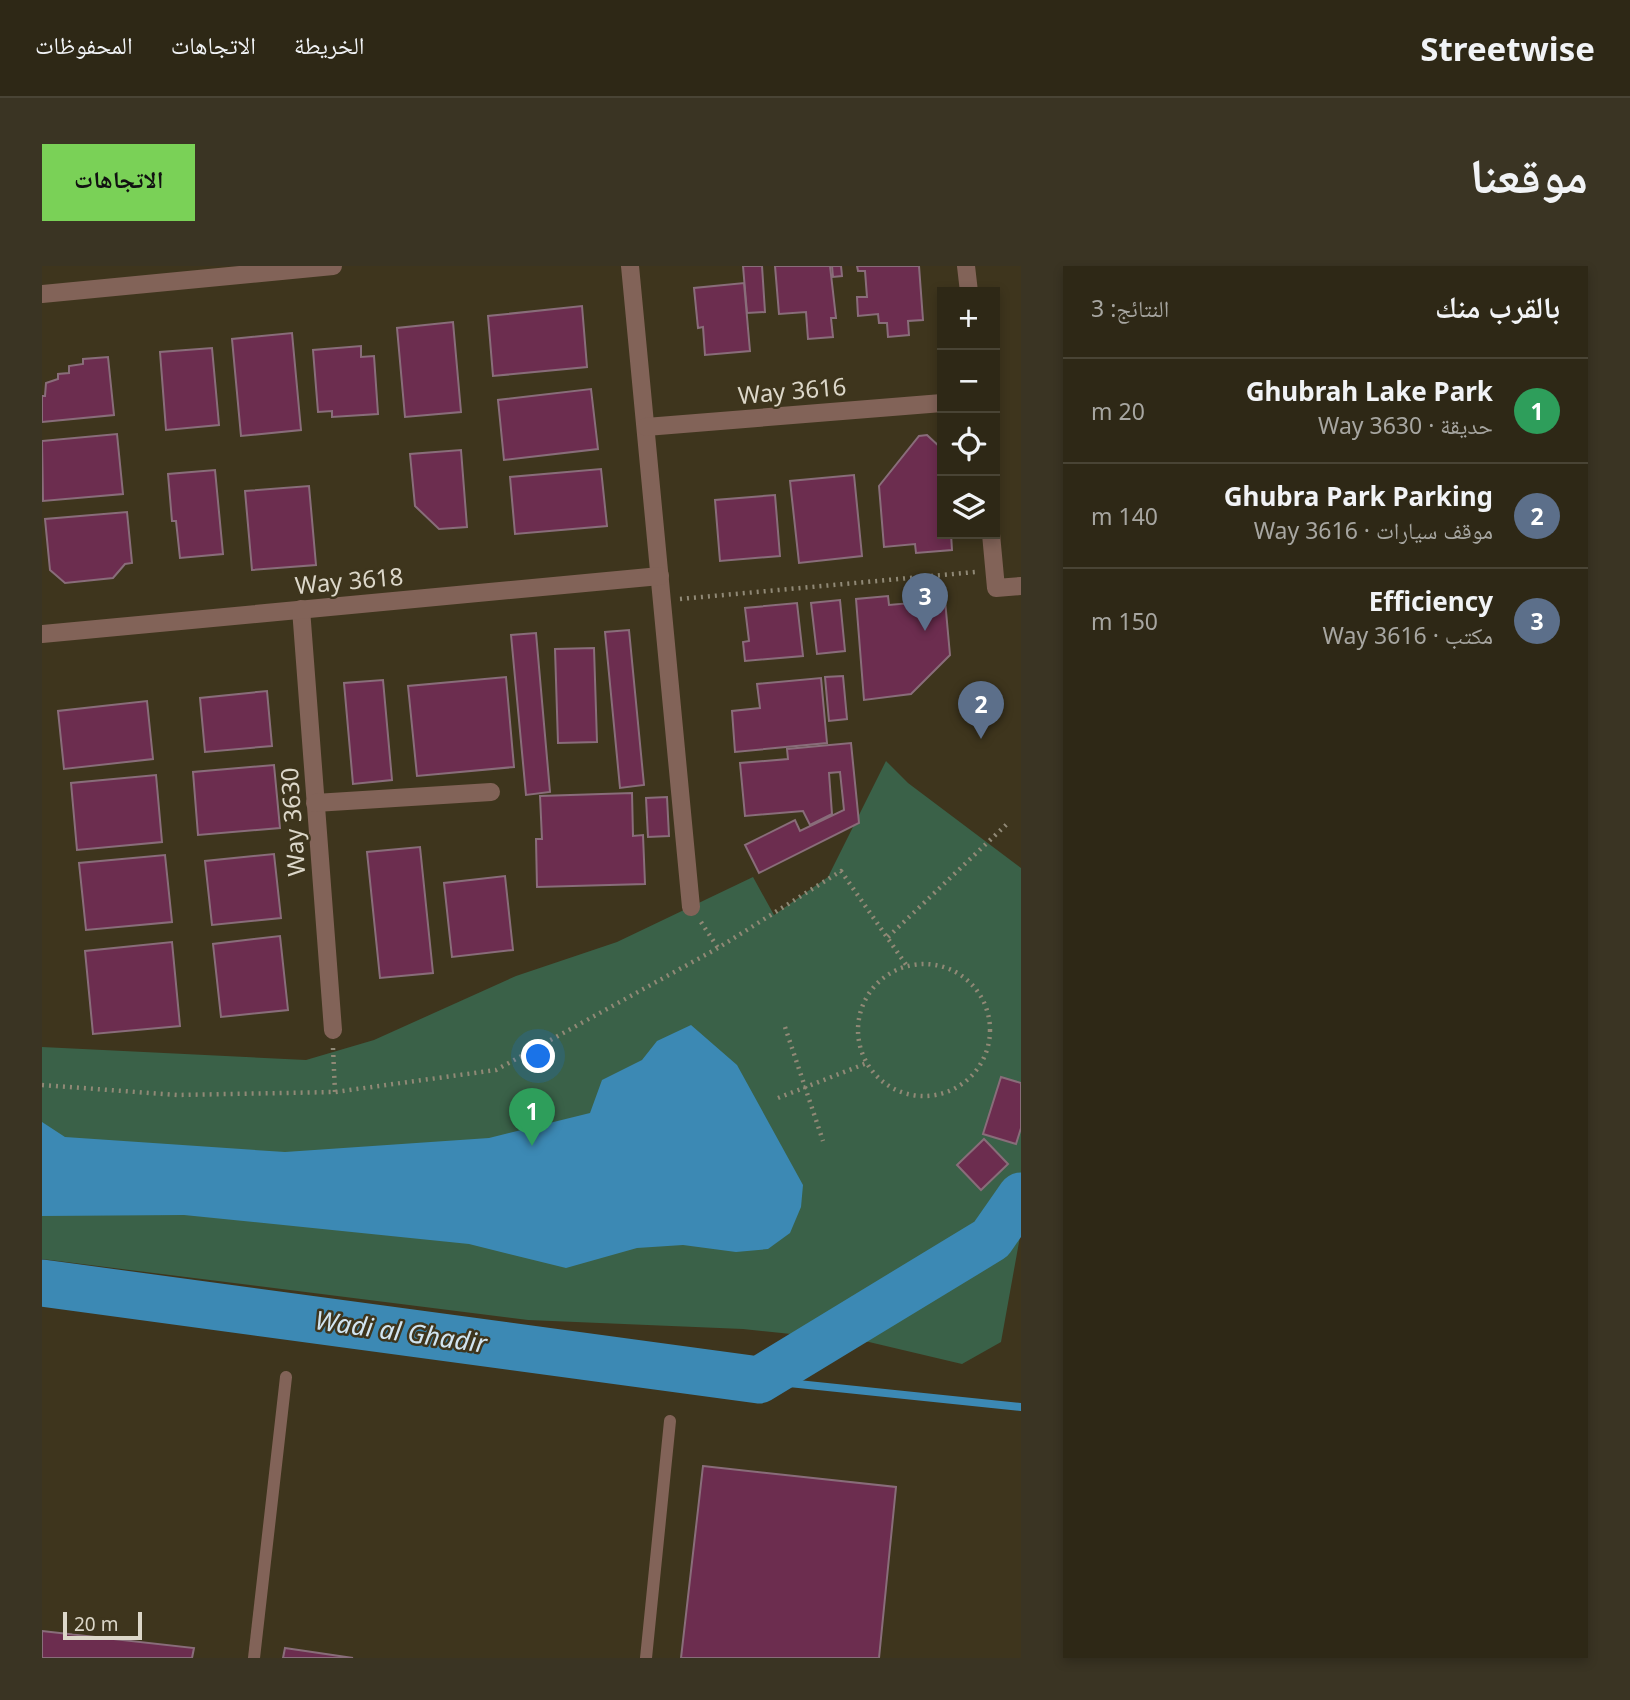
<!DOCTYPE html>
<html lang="ar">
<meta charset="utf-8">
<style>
:root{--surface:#2e2816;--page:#3a3423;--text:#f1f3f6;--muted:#a7a6a1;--line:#494435;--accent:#7ad157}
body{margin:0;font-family:"Noto Sans","Noto Naskh Arabic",sans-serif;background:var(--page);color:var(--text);direction:rtl}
.controls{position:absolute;right:21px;top:21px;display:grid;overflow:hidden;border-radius:0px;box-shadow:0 4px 10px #0003}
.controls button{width:63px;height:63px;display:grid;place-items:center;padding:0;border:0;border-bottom:2px solid var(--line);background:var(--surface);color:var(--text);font:35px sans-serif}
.scale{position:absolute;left:21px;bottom:18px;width:79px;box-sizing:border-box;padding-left:7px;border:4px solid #dcd7c9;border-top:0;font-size:19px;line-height:24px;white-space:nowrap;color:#dcd7c9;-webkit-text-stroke:5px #3e351d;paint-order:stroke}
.you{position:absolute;left:497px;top:791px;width:24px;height:24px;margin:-18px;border:5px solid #fff;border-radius:50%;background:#1a73e8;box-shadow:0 0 0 10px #1a73e833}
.badge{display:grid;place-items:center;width:46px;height:46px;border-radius:50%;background:var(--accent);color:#fff;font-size:23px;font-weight:700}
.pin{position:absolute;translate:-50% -58px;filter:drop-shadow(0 2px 4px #0008)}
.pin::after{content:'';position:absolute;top:37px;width:24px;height:21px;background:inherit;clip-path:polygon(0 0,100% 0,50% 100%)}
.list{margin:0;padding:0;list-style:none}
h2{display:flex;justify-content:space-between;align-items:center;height:91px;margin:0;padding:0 28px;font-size:30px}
h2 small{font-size:23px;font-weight:400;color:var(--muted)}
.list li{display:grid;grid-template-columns:46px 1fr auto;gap:21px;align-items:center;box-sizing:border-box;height:105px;padding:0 28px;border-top:2px solid var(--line)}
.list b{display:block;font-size:26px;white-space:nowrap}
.list p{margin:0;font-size:23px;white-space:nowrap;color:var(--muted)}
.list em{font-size:23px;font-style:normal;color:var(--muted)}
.icon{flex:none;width:38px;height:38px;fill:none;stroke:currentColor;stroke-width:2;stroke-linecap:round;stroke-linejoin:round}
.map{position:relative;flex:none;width:979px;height:1392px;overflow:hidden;direction:ltr;border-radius:0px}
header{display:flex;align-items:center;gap:42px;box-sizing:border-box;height:98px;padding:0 35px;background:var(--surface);border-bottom:2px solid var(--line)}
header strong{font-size:33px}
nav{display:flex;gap:38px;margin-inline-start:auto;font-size:24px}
.intro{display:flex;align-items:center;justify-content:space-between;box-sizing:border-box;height:168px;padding:0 42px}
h1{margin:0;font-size:49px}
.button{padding:18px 32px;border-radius:0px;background:var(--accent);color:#111;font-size:24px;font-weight:700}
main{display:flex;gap:42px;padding:0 42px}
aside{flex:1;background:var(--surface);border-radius:0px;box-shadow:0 4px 10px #0003}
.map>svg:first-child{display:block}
</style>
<header>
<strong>Streetwise</strong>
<nav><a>الخريطة</a><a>الاتجاهات</a><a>المحفوظات</a></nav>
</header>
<div class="intro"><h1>موقعنا</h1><a class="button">الاتجاهات</a></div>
<main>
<aside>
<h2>بالقرب منك<small>النتائج: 3</small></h2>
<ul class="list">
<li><span class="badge" style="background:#2e9e5b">1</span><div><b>Ghubrah Lake Park</b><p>حديقة · Way 3630</p></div><em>20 m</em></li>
<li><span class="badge" style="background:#5c6f8a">2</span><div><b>Ghubra Park Parking</b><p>موقف سيارات · Way 3616</p></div><em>140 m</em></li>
<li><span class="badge" style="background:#5c6f8a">3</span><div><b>Efficiency</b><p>مكتب · Way 3616</p></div><em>150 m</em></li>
</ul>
</aside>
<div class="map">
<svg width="979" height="1392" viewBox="0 0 979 1392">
<rect width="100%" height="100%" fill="#3e351d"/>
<!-- green -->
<polygon fill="#3a6148" points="844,495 866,517 979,602 979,965 959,1076 920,1098 827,1076 701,1063 486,1054 0,993 0,781 264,794 332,774 474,710 575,676 711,611 732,649 786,611"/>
<!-- water -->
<polygon fill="#3c89b4" points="649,759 695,799 761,919 759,941 748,967 726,983 694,986 641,979 595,982 524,1002 427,978 142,949 0,950 0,856 23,871 243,886 447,872 548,847 560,814 600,794 615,775"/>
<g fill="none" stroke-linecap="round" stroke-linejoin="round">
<!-- stream -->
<polyline stroke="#3c89b4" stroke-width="8" points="717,1114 979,1141"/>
<!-- river -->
<polyline stroke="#3c89b4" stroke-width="47" points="0,1017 717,1114 949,973 979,930"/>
</g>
<!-- building -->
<g fill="#6c2d4f" stroke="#896d7a" stroke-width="2">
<polygon points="701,0 720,0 723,46 705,47"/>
<polygon points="733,0 788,0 794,52 789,52 791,71 766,73 764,46 737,48"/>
<polygon points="790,0 799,0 800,10 791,11"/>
<polygon points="815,0 877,0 881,54 866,55 867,69 846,71 845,57 837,57 836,48 816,50 815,31 825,31 823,5 816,5"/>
<polygon points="702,17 708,85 663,89 661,61 656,62 652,22"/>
<polygon points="540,40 545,101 451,110 446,50"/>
<polygon points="411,56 419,146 363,151 355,62"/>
<polygon points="250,67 259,164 199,170 190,73"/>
<polygon points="319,80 319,91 332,90 336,148 290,151 290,145 276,146 271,84"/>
<polygon points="170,82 177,159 124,164 118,86"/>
<polygon points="66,91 72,149 0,156 0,130 3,130 4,117 16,113 16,108 27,107 27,100 41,98 41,93"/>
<polygon points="549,123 556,183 462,194 456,134"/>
<polygon points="75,168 81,228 1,235 0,175"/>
<polygon points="885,169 900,183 900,268 909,268 910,284 874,287 873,278 842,281 837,220 877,170"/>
<polygon points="419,184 425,261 397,263 373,240 368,188"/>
<polygon points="559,203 565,260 473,268 468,211"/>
<polygon points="173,204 181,288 138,292 134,255 130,255 126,208"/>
<polygon points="812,209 820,290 757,297 748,215"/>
<polygon points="267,220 274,299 210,304 203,225"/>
<polygon points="733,229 738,290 678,295 673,234"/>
<polygon points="85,246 90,297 83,298 71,312 23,317 8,304 3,253"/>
<polygon points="846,330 847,339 903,334 908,389 869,428 822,434 814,333"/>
<polygon points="798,334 803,385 775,388 769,337"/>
<polygon points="755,337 761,390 703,395 701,376 707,375 703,342"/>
<polygon points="587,364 602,519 578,522 563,366"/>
<polygon points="494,367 508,526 484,529 469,369"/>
<polygon points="552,382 555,476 516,477 513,383"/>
<polygon points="801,410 805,453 787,455 783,411"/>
<polygon points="464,411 472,501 375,510 366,420"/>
<polygon points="779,412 785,477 693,486 690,445 718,442 715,418"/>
<polygon points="341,414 350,514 311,518 302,417"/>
<polygon points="225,425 230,480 163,486 158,432"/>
<polygon points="105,435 111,493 22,503 16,445"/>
<polygon points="809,477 817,557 717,607 703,579 753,554 758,565 802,544 798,506 787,507 790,548 768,559 761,545 703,550 698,497 746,493 745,483"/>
<polygon points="232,499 238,562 156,569 151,506"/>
<polygon points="114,509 120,576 35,584 29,517"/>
<polygon points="590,527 591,570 601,569 603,618 495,621 494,573 500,573 498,530"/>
<polygon points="625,531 627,570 606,571 604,532"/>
<polygon points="378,581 391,707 338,712 325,586"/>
<polygon points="232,588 239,652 170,659 163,595"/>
<polygon points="123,589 130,656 44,664 37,597"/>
<polygon points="463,610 471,684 410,691 402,617"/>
<polygon points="238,670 246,744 179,751 171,678"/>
<polygon points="130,676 138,760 51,768 43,685"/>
<polygon points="959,811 979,817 979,862 974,878 941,868"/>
<polygon points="942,873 966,898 939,924 915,899"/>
<polygon points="661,1200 854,1221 837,1392 639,1392"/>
<polygon points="0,1365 152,1382 150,1392 0,1392"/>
<polygon points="243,1382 311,1392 241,1392"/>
</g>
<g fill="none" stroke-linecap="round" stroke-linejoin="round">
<!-- path -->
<g stroke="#908976" stroke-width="4.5" stroke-dasharray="2 5" stroke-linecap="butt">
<polyline points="638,333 933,306"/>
<polyline points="659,656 676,682"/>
<polyline points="846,671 965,558"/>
<circle cx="882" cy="764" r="66"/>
<polyline points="743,761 781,875"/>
<polyline points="291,782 293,826"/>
<polyline points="0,819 135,829 293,826 454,804 676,682 799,605 865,700"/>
<polyline points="736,832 825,797"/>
</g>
<!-- lane -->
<g stroke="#826358" stroke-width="12">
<polyline points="212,1392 244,1111"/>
<polyline points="604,1392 628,1155"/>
</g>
<!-- street -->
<g stroke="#826358" stroke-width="18">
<polyline points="588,0 649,641"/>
<polyline points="924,0 927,26"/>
<polyline points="0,28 291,0"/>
<polyline points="604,161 900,137"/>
<polyline points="949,268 954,322 979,320"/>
<polyline points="259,343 291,764"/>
<polyline points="0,368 618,310"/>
<polyline points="273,537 449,526"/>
</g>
</g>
<g text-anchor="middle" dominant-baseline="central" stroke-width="5" stroke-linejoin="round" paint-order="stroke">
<!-- street labels -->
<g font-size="24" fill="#dcd7c9" stroke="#3e351d">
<text transform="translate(750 124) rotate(-5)">Way 3616</text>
<text transform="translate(307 314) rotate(-5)">Way 3618</text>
<text transform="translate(250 556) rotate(-94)">Way 3630</text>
</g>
<!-- water labels -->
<g font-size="26" font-style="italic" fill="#d2e5f1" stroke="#3e351d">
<text transform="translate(359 1065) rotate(8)">Wadi al Ghadir</text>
</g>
</g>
</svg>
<div class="controls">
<button>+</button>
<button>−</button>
<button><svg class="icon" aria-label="locate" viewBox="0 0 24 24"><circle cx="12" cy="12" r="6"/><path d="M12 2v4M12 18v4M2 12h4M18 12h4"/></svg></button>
<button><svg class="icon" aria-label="layers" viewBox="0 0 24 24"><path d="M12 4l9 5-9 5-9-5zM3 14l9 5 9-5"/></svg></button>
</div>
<div class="scale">20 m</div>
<div class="you"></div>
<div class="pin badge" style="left:490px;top:880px;background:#2e9e5b">1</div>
<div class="pin badge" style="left:939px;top:473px;background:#5c6f8a">2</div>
<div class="pin badge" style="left:883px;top:365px;background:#5c6f8a">3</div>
</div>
</main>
